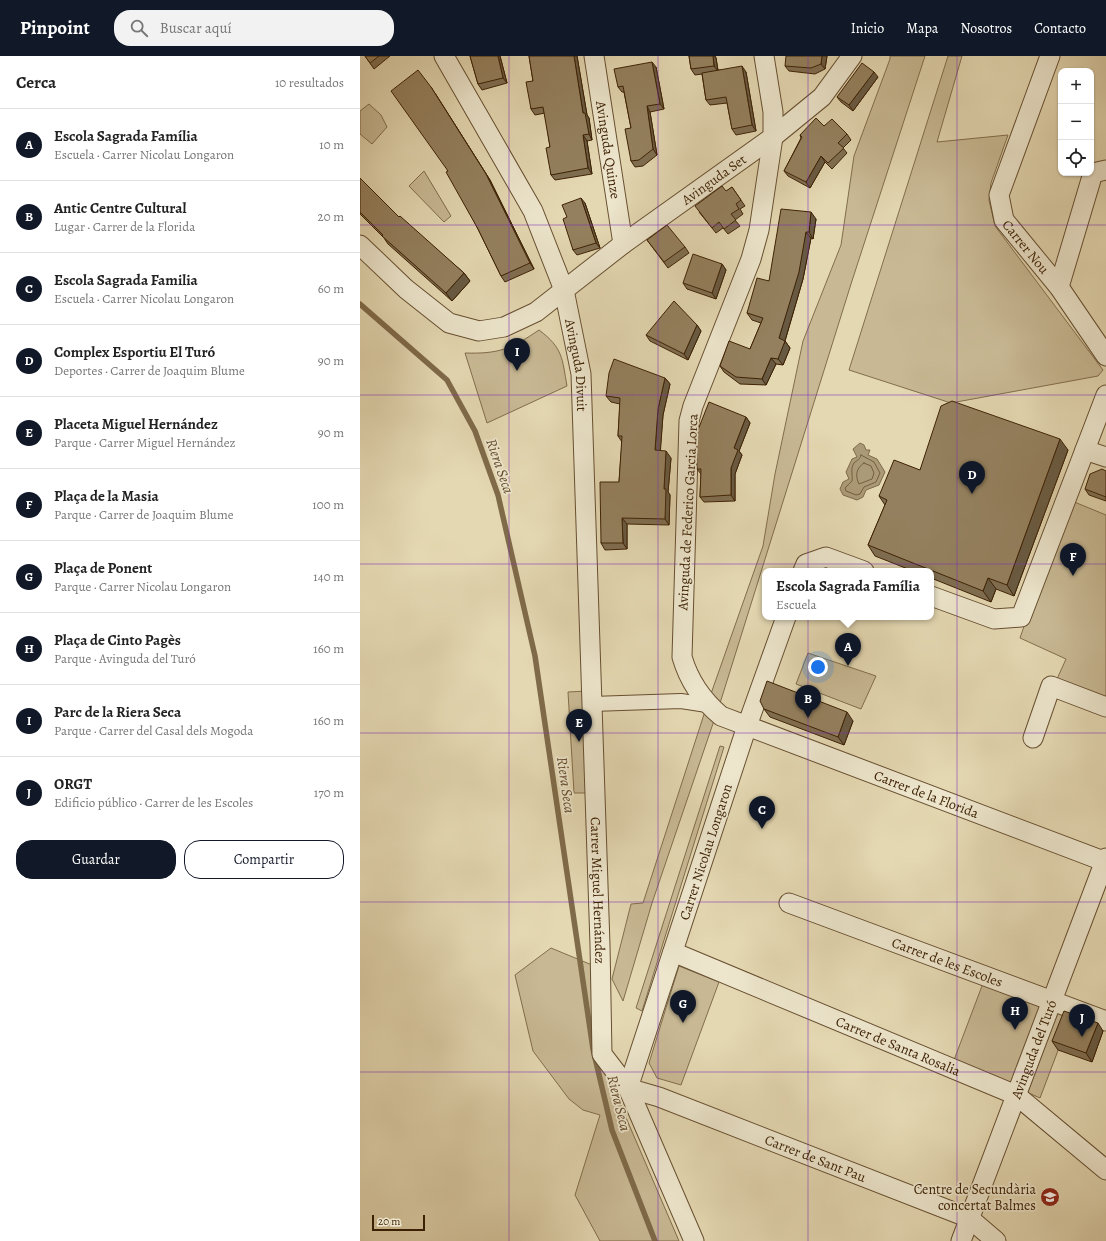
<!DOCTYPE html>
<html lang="es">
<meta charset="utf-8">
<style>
:root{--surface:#fff;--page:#f2f2f2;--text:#222;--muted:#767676;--line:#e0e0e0;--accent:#111827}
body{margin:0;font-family:Alegreya,serif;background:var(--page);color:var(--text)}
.controls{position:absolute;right:12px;top:12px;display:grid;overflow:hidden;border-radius:8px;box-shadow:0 1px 3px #0004}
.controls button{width:36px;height:36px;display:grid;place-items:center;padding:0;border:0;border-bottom:1px solid var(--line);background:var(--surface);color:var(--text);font:20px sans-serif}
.scale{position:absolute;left:12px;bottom:10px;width:53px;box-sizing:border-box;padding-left:4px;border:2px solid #3d2104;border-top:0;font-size:11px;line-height:14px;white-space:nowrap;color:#3d2104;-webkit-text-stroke:3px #ede6cd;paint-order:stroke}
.you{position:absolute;left:458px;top:611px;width:14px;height:14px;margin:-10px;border:3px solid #fff;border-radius:50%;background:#1a73e8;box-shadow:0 0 0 6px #1a73e833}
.badge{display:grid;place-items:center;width:26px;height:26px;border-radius:50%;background:var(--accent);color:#fff;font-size:13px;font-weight:700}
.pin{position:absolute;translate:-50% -33px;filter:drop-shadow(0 1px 2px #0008)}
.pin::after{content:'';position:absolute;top:21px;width:14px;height:12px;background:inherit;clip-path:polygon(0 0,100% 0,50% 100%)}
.popup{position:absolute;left:402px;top:512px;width:172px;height:52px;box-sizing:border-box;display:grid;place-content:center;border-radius:8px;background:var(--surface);filter:drop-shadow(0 1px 3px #0005);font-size:13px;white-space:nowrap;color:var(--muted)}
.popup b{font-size:15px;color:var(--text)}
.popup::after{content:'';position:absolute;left:50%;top:100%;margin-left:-8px;border:8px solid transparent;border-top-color:var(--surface)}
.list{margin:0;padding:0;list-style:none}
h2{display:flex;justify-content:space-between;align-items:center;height:52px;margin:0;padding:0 16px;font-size:17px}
h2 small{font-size:13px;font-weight:400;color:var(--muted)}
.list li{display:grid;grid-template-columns:26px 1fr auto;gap:12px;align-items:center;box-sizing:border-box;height:72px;padding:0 16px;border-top:1px solid var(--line)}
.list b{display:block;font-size:15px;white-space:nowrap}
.list p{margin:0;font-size:13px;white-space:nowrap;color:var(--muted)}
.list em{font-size:13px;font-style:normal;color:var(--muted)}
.actions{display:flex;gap:8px;padding:12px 16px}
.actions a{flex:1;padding:9px 0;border:1px solid var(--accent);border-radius:16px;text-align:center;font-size:14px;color:var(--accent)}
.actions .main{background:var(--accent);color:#fff}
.icon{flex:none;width:22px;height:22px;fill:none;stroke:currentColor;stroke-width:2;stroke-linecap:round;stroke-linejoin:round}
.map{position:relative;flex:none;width:746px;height:1185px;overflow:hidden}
header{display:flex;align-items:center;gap:24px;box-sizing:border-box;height:56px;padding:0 20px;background:var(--accent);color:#fff}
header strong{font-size:19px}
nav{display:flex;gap:22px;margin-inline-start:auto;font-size:14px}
.search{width:280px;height:36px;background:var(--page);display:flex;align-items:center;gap:10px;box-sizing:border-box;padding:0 14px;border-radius:16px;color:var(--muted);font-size:15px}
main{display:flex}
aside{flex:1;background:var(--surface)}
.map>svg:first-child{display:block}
</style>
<header>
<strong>Pinpoint</strong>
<div class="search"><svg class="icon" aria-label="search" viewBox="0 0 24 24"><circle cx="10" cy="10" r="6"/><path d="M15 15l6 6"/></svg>Buscar aquí</div>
<nav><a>Inicio</a><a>Mapa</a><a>Nosotros</a><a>Contacto</a></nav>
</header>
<main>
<aside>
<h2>Cerca<small>10 resultados</small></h2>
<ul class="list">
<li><span class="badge">A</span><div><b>Escola Sagrada Família</b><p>Escuela · Carrer Nicolau Longaron</p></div><em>10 m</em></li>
<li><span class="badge">B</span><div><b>Antic Centre Cultural</b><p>Lugar · Carrer de la Florida</p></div><em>20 m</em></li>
<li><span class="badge">C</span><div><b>Escola Sagrada Familia</b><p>Escuela · Carrer Nicolau Longaron</p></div><em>60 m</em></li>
<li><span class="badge">D</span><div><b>Complex Esportiu El Turó</b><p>Deportes · Carrer de Joaquim Blume</p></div><em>90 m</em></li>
<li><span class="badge">E</span><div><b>Placeta Miguel Hernández</b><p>Parque · Carrer Miguel Hernández</p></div><em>90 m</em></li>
<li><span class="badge">F</span><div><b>Plaça de la Masia</b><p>Parque · Carrer de Joaquim Blume</p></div><em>100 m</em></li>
<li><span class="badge">G</span><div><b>Plaça de Ponent</b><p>Parque · Carrer Nicolau Longaron</p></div><em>140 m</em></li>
<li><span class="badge">H</span><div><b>Plaça de Cinto Pagès</b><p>Parque · Avinguda del Turó</p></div><em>160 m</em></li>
<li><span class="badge">I</span><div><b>Parc de la Riera Seca</b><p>Parque · Carrer del Casal dels Mogoda</p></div><em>160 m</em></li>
<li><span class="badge">J</span><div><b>ORGT</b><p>Edificio público · Carrer de les Escoles</p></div><em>170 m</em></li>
</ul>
<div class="actions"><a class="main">Guardar</a><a>Compartir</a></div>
</aside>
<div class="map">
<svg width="746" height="1185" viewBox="0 0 746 1185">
<rect width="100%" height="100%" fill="#e4d8b2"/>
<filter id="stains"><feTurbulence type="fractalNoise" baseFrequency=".005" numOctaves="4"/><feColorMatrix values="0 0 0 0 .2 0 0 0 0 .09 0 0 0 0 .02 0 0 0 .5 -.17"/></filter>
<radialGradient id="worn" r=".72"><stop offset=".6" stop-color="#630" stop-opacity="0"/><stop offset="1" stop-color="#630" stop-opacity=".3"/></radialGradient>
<!-- green -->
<g fill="#c8b994" stroke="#826d4c">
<polygon points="530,0 565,0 491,228 361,644 292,847 263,945 252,923 271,848 283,847 347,649 403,490 415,418 443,285 481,189 494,100 530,3"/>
<polygon points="588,0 602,0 577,86 648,79 631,127 629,144 635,170 743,314 738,320 591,347 489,314"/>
<polygon points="9,48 21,59 27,71 12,88 0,78 0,55"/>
<polygon points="64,115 91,160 84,166 49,130"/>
<path d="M179 274C203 292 202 302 207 330L127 367 105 297C139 298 151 293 179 274Z"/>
<polygon points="707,443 746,459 746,643 697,623 706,603 660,582"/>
<polygon points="448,597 516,620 501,653 436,628"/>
<polygon points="226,635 230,737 214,737 208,636"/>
<polygon points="360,690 364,691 282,955 276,952"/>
<polygon points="191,892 232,909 240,1001 319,1185 240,1185 215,1139 240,1059 223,1054 209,1043 173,995 155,919"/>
<polygon points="319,910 359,926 321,1029 297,1022 289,1007"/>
<polygon points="625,922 713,955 680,1042 594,1004"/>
</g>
<!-- water -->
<polygon fill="#ab9a77" stroke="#7f6a49" points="500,387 504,389 506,394 510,394 508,399 517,403 525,416 519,429 506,434 503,441 497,444 483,439 480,433 483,426 489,423 486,416 492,403 497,401 493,393"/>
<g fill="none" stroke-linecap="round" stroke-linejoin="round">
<!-- shore -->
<g stroke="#745e3e" stroke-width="1">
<path d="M501 399 514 406 520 417 516 426 504 431 500 438 496 439 486 435 485 432 492 425C493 419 490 413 494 407 497 404 500 404 501 399Z"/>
<path d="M504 407 511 410 514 417 512 423 499 428C495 420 496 412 504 407Z"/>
</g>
<!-- stream -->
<polyline stroke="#7f6a49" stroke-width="5.5" points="0,248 87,324 115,375 138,439 175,600 233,993 252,1074 295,1185"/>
<!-- pedestrian casing -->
<g stroke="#674f30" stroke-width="16">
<polyline id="pedestrian" points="232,648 321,645 347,649"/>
</g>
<!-- minor casing -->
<g stroke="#674f30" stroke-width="21">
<g id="minor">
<path id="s1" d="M84 0 173 155 204 234 221 318 240 889 242 998 268 1032 334 1185"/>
<path id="s2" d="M234 0 263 188"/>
<path id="s3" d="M404 0 413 56V81L399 174 391 203 333 350 329 365 322 601C329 625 342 644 361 660L746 806"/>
<path id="s4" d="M690 0 639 139 644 164 699 231 746 300"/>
<path id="s5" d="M0 189 46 233 89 267 119 275 144 271 176 256 263 188 413 81 462 41 492 0"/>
<polyline points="699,231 733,117 746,114"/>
<polyline points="725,394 746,401"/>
<polyline points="443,515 446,508 466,501 504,515"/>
<polyline points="571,540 634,563 661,561 746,339"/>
<path id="s6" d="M426 561 387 670 268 1032 299 1041 609 1162 636 1185"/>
<polyline points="673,682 691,630 746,651"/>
<path id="s7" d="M429 847 746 965"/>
<path id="s8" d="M313 896 656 1039 746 1114"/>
<path id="s9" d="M601 1185 746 802"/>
</g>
</g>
<!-- pedestrian -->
<use href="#pedestrian" stroke="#ede6cd" stroke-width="14"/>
<!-- minor -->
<use href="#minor" stroke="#ede6cd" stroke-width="19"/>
</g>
<!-- wall -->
<g fill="#7f6e51" stroke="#3d2104">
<polygon points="5,0 30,0 14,13"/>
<polygon points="110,0 140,0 147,27 122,34 118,28"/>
<polygon points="169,0 217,0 227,59 229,62 232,84 227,85 232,118 195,124 191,119 190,91 185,57 175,59 171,53 173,25"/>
<polygon points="329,0 355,0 356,2 358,14 386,16 396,75 376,79 372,73 367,47 350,49 346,44 342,18 335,19 331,13"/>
<polygon points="467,0 465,13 455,18 429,15 425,10"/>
<polygon points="296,11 304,53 290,56 297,99 283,110 275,111 271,105 271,72 264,36 262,36 258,31"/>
<polygon points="518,21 493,55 481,46 477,41"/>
<polygon points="75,37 130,124 174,213 145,226 141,220 118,173 88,115"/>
<polygon points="464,70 487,78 491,84 483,92 487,97 472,113 465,106 450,132 428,120 424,115 441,82 440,79"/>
<polygon points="0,122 39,161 104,217 110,225 92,245 28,188 24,182 0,158"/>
<polygon points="372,131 385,150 380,153 383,158 375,164 380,170 368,178 363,172 356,177 339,156"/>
<polygon points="225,147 240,192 217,199 213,194 207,161"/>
<polygon points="456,163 453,183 451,182 443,223 425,285 430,292 423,309 416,308 406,329 380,328 364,316 360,310 390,293 401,267 392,264 387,257 409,225"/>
<polygon points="287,184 325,191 329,197 308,212"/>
<polygon points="362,208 366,214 356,243 327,233 323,227"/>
<polygon points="337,269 341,275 328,304 290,285 286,279"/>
<polygon points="305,322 310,328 303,359 300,395 311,402 308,436 310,439 309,469 267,468 267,493 245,494 241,487 259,426 262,386 258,380 260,348 251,346 246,340"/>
<polygon points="386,361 390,367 379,395 382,399 375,418 375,445 344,446 340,441 341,418 337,413"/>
<polygon points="708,394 654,540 636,533 631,546 571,522 571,515 553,515 515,500 508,489 525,449 519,440 560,414"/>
<polygon points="746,415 746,445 729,439 725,433"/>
<polygon points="404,653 493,665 484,689 410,661"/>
<polygon points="743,975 732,1006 698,994 692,985"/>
</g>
<!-- shaded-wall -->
<g fill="#685a42" stroke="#3d2104">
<polygon points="138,0 140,0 147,27 143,22"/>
<polygon points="214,0 217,0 227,59 229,62 232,84 229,78 223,57"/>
<polygon points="353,0 355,0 356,2 358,15 354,10"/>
<polygon points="462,0 467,0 465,13 461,8"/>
<polygon points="292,6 296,11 304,53 300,48"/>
<polygon points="382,10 386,16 396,75 392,69"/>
<polygon points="514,16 518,21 493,55 489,49"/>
<polygon points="71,31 130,124 174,213 170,207"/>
<polygon points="287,50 290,56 297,99 293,93"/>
<polygon points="223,79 227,85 232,118 228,112"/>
<polygon points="461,100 465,106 450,132 446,126"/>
<polygon points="221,142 225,147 240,192 236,187"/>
<polygon points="451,156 456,163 453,183 449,176"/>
<polygon points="446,176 451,182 443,223 424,288 425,285 430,292 423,309 418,303 419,282"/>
<polygon points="362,208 366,214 356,243 352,237"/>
<polygon points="104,217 110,225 92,245 86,237"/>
<polygon points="337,269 341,275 328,304 324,298"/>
<polygon points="411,302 416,308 406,329 402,323"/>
<polygon points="305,322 310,328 303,359 300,401 295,394 298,353"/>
<polygon points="386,361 390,367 379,395 382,399 375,418 375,445 371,439 371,412 374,392"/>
<polygon points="700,383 708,394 654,540 647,529"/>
<polygon points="306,395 311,402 308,436 310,439 309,469 305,463 304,433"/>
<polygon points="262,462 267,468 267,493 263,487"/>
<polygon points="628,522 636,533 631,546 623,535"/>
<polygon points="487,656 493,665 484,689 478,681"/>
<polygon points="738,967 743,975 732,1006 726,997"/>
</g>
<!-- building -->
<g fill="#94805e" stroke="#3d2104">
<polygon points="5,0 19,0 10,7"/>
<polygon points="110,0 138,0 143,22 118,28"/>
<polygon points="169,0 214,0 223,57 225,57 229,78 223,79 228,112 191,119 186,92 190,91 183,51 171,53 166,26 173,25"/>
<polygon points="329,0 353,0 354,10 331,13"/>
<polygon points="426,0 462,0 461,8 451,12 425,10"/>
<polygon points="292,6 300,48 287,50 293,93 279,104 271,105 265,73 271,72 263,30 258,31 254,13"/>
<polygon points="502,7 514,16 489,49 477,41"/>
<polygon points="382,10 392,69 372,73 366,41 346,44 342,17"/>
<polygon points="58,14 71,31 126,118 170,207 141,220 118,173 86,116 88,115 31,35"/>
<polygon points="456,62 464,70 472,63 487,78 478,87 484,92 468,107 461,100 446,126 424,115 442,81 440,79"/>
<polygon points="0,122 39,161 40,160 104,217 86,237 22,180 23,179 0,156"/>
<polygon points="362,130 366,135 372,131 381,144 376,148 379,153 371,158 376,164 364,173 359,166 352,172 335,150"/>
<polygon points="221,142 236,187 213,194 203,163 207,161 202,149"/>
<polygon points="421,153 451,156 449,176 446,176 439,216 419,282 425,285 418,303 411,302 402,323 376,321 360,310 369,285 390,293 403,262 387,257 397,222 409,225"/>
<polygon points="307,169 325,191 304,206 287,184"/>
<polygon points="333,198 362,208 352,237 323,227"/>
<polygon points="314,245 337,269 324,298 286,279"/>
<polygon points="254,303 305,322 298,353 295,394 306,395 304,433 306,433 305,463 262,462 263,487 241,487 240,426 259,426 262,380 258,380 260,342 246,340 249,317"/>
<polygon points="592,345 700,383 647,529 628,522 623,535 508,489 527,444 519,440 534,404 560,414 581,350"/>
<polygon points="349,346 386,361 374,392 378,394 371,412 371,439 340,441 341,413 337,413 336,379"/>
<polygon points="742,413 746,415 746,441 725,433 730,418"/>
<polygon points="407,625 487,656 478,681 404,653 400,645"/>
<polygon points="704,955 738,967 726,997 692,985"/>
</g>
<!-- grid -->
<path fill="none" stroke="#7b2cbf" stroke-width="1" stroke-opacity="0.55" d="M149 0V1185M298 0V1185M448 0V1185M597 0V1185M0 169H746M0 339H746M0 508H746M0 677H746M0 846H746M0 1016H746"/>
<!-- icons -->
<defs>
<g id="school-disc" transform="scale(1)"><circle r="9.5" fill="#8f2418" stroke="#ede6cd"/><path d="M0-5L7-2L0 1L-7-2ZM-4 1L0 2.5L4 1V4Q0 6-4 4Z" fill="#fff"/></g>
</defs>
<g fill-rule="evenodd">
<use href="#school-disc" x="690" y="1141"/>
</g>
<g text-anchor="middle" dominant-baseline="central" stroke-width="3.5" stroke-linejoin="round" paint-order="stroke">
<!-- street labels -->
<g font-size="14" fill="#3d2104" stroke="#ede6cd">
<text stroke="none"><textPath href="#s2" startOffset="95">Avinguda Quinze</textPath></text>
<text stroke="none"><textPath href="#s5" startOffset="432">Avinguda Set</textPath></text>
<text stroke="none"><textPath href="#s4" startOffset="208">Carrer Nou</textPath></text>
<text stroke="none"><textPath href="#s1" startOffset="340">Avinguda Divuit</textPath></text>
<text transform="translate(328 456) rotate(-87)">Avinguda de Federico Garcia Lorca</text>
<text stroke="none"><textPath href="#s3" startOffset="907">Carrer de la Florida</textPath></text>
<text transform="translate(346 796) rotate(-72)">Carrer Nicolau Longaron</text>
<text stroke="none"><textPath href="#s1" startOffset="866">Carrer Miguel Hernández</textPath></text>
<text stroke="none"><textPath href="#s7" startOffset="169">Carrer de les Escoles</textPath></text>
<text stroke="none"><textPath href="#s8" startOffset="244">Carrer de Santa Rosalia</textPath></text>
<text stroke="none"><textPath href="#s9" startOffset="205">Avinguda del Turó</textPath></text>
<text stroke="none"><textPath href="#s6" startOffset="697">Carrer de Sant Pau</textPath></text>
</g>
<!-- poi labels -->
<g font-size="14" fill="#3d2104" stroke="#ede6cd" text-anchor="end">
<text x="676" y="1133">Centre de Secundària<tspan x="676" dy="16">concertat Balmes</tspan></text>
</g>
<!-- water labels -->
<g font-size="15" font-style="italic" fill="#644b2c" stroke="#ede6cd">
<text transform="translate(140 410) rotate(71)">Riera Seca</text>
<text transform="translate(206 729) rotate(82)">Riera Seca</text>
<text transform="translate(259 1047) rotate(76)">Riera Seca</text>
</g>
</g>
<rect width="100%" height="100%" filter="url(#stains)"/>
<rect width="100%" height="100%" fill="url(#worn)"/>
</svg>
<div class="controls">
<button>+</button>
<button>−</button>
<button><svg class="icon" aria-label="locate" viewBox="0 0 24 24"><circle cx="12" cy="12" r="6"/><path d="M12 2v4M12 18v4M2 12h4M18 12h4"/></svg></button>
</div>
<div class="scale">20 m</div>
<div class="you"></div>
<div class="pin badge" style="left:488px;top:610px">A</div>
<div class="popup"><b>Escola Sagrada Família</b>Escuela</div>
<div class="pin badge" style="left:448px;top:662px">B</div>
<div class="pin badge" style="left:402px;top:773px">C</div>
<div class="pin badge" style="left:612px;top:438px">D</div>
<div class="pin badge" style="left:219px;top:686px">E</div>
<div class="pin badge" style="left:713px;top:520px">F</div>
<div class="pin badge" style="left:323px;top:967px">G</div>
<div class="pin badge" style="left:655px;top:974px">H</div>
<div class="pin badge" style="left:157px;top:315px">I</div>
<div class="pin badge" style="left:722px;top:981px">J</div>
</div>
</main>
